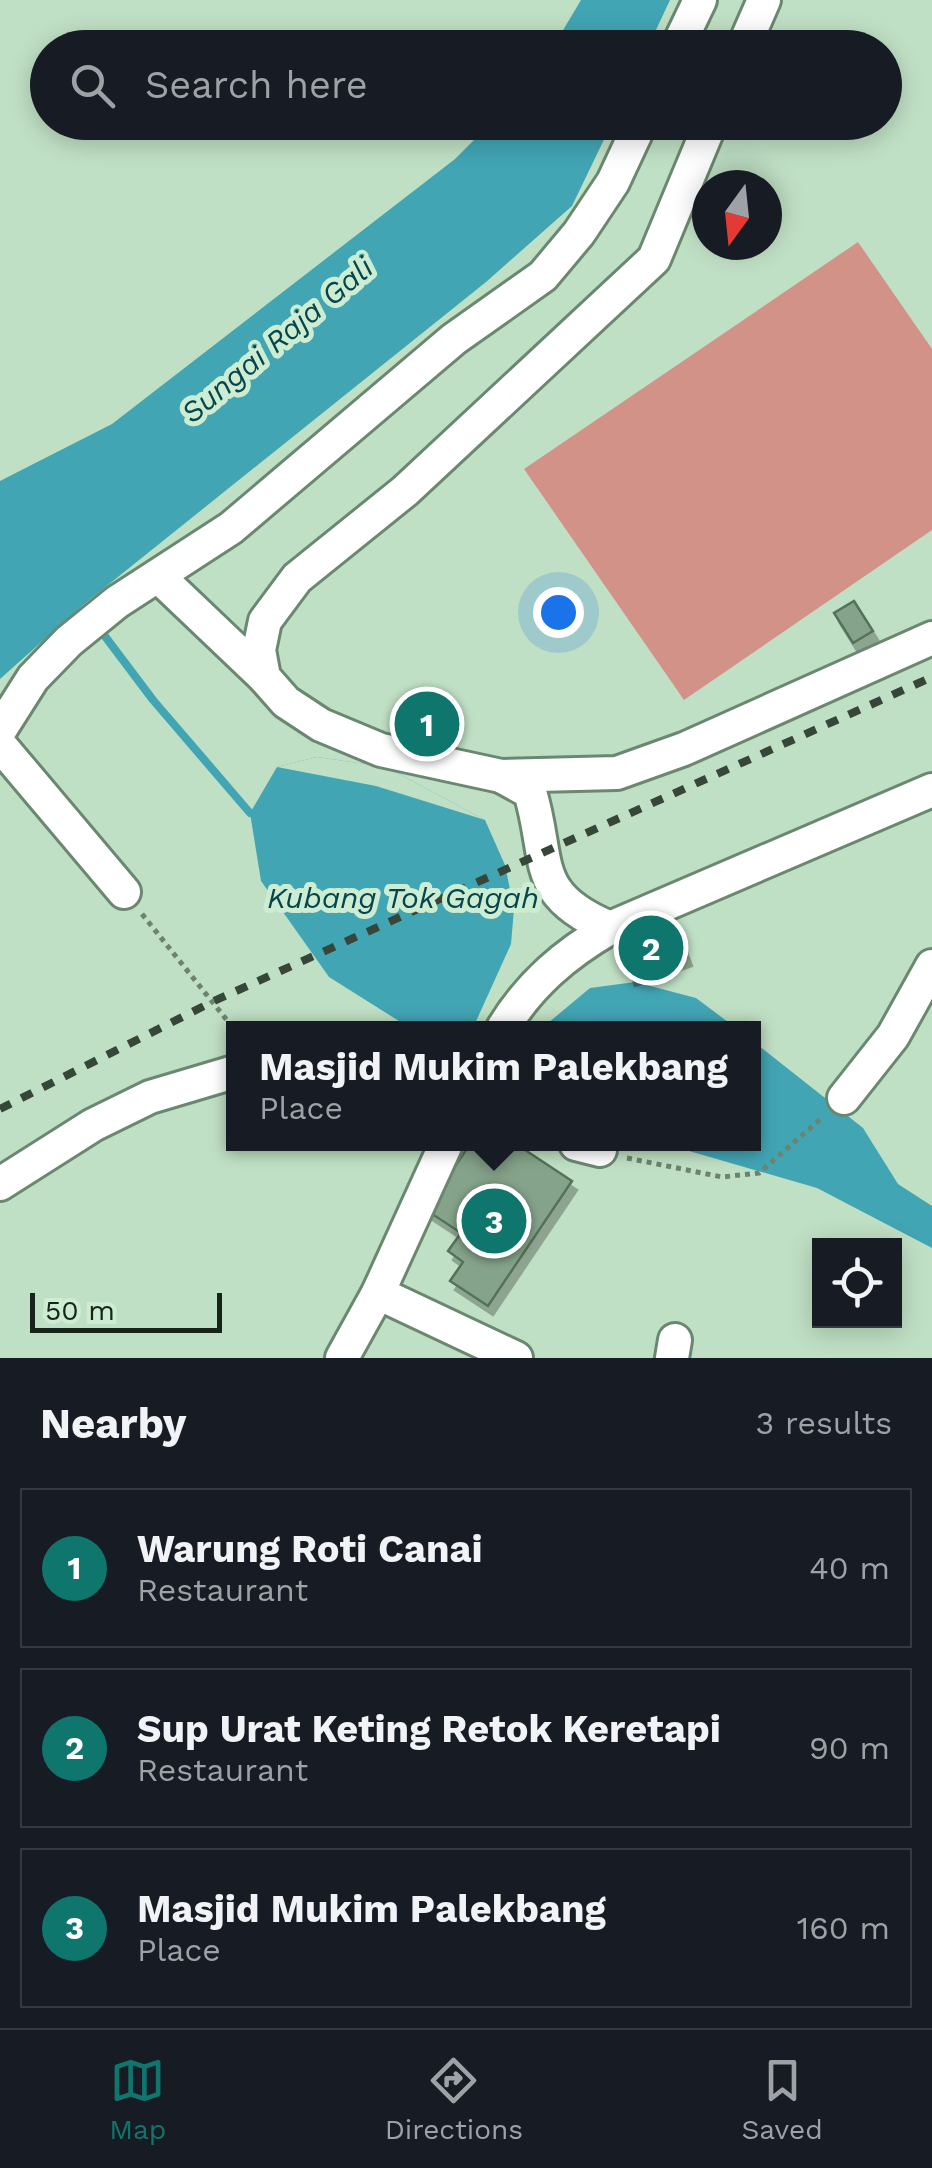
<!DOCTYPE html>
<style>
:root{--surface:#171b24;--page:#20242c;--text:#f1f3f6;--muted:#9ea1a6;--line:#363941;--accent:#0f766e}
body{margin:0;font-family:"Work Sans",sans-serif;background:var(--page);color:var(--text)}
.controls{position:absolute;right:30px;bottom:30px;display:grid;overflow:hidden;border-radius:0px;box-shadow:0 5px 25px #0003}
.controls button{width:90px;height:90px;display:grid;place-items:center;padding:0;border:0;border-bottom:2px solid var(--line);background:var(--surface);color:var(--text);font:50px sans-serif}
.compass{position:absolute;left:692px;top:170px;width:90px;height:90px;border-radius:50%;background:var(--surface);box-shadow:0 5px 25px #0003;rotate:195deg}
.scale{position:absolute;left:30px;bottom:25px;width:192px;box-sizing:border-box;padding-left:10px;border:5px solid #18241a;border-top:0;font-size:28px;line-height:35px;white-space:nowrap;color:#18241a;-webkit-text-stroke:8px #ccedd2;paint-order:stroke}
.you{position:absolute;left:558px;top:612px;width:35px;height:35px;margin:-25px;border:8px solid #fff;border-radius:50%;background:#1a73e8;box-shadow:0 0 0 15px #1a73e833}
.badge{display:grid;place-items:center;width:65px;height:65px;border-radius:50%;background:var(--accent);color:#fff;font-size:32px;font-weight:700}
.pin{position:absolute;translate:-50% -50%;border:5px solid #fff;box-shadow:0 2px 10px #0006}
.popup{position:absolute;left:226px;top:1021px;width:535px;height:130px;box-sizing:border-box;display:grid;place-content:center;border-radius:0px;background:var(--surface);filter:drop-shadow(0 2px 8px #0005);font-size:32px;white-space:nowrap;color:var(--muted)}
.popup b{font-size:38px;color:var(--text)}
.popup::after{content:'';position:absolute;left:50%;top:100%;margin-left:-20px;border:20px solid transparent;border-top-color:var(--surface)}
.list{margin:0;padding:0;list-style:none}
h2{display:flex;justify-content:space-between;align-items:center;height:130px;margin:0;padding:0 40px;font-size:42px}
h2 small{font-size:32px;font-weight:400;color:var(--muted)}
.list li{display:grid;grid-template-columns:65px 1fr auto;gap:30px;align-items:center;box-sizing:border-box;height:160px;margin:0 20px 20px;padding:0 20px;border:2px solid var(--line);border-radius:0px}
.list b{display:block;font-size:38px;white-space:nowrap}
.list p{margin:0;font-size:32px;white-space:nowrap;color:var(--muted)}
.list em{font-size:32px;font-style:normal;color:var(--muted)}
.icon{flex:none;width:55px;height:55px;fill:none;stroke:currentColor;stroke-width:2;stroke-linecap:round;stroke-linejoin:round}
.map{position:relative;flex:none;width:932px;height:1358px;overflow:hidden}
.search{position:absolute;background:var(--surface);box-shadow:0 5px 25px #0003;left:30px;right:30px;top:30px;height:110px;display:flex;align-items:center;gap:25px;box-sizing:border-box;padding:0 35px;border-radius:55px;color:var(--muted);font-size:38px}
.sheet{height:670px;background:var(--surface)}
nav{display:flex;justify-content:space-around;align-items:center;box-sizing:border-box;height:140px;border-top:2px solid var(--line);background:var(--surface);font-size:28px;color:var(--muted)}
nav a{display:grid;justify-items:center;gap:5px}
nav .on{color:var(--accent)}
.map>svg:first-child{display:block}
</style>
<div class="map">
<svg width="932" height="1358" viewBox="0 0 932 1358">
<defs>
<filter id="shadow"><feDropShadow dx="5" dy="9" stdDeviation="0" flood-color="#0004"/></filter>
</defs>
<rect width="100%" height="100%" fill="#c0e0c5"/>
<!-- green -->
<polygon fill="#d29288" points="858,242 932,349 932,530 684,700 524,469"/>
<!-- water -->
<g fill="#42a5b4">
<polygon points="581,0 670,0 648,47 553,47"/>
<polygon points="492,122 612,123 572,206 486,282 83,605 0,679 0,481 112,424 455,159"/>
<polygon points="317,757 386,767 485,820 505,865 514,909 511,944 473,1028 410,1028 329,977 261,881 250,813 277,767"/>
<polygon points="635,982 696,998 736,1028 542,1028 590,988"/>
<polygon points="754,1042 863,1128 898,1184 932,1206 932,1248 817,1188 665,1144 754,1144"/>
</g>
<!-- pier -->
<polygon fill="#c0e0c5" points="317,757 386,767 485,820 376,786 277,767"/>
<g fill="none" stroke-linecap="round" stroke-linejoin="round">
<!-- stream -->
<polyline stroke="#42a5b4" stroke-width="8" points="98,627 153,700 250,813"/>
</g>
<!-- building -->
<g fill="#85a38a" stroke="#547159" stroke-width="2.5" filter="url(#shadow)">
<polygon points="854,601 873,631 853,643 834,613"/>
<polygon points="672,918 687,957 630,977 616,938"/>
<polygon points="470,1144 516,1144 572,1181 488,1306 450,1281 463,1262 448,1251 461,1233 426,1210"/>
</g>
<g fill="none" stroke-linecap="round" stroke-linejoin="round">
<!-- minor casing -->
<g stroke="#6a886f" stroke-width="38">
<g id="minor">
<polyline points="677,48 700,0"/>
<polyline points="743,48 764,0"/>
<polyline points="711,122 654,259 405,491 297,578 265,621 259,650 264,677 286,702 321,725 381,750 501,776 617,773 684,749 932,638"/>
<polyline points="158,576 264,677"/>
<polyline points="0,730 33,678 69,641 117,602 231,528 454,339 543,276 579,233 613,182 641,122"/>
<polyline points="0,745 124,892"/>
<path d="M501 776 530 792C551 861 529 894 610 928"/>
<path d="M503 1028C530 984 565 954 610 928L932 790"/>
<polyline points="844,1098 893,1036 932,966"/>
<polyline points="576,1144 600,1150"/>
<polyline points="0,1184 93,1125 150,1097 234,1072"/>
<polyline points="378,1293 516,1358"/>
<polyline points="342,1358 378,1293 446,1144"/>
<polyline points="672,1358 675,1340"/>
</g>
</g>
<!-- path -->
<g stroke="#6d8370" stroke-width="5" stroke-dasharray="5 5" stroke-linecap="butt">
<polyline points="142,914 234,1029"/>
<polyline points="627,1158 722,1177 759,1173 823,1117"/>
</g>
<!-- minor -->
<use href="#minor" stroke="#fff" stroke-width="32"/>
<!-- rail -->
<polyline stroke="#364639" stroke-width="8" stroke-dasharray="12 12" stroke-linecap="butt" points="0,1109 214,1001 932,677"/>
</g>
<g text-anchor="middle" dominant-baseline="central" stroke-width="10" stroke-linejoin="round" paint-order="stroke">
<!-- water labels -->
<g font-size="30" font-style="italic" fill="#07454d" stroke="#ccedd2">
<text transform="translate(277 340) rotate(-40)">Sungai Raja Gali</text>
<text x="403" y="897">Kubang Tok Gagah</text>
</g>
</g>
</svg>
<div class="controls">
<button><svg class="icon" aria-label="locate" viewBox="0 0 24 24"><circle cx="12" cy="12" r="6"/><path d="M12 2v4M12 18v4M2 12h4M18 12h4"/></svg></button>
</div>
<svg class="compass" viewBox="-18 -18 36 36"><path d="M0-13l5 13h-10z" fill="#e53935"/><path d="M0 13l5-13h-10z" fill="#9ea1a6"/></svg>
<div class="scale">50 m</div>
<div class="you"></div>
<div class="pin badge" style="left:427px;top:724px">1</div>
<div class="pin badge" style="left:651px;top:948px">2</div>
<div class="pin badge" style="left:494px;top:1221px">3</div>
<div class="popup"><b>Masjid Mukim Palekbang</b>Place</div>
<div class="search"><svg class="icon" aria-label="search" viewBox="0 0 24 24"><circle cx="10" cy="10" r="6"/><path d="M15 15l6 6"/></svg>Search here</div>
</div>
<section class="sheet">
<h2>Nearby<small>3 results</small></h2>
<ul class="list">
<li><span class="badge">1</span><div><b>Warung Roti Canai</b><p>Restaurant</p></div><em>40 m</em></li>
<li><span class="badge">2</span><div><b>Sup Urat Keting Retok Keretapi</b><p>Restaurant</p></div><em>90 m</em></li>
<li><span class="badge">3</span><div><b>Masjid Mukim Palekbang</b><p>Place</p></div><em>160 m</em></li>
</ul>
</section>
<nav>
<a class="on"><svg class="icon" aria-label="map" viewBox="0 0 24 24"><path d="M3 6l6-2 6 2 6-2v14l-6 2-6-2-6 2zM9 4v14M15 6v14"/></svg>Map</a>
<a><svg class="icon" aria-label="directions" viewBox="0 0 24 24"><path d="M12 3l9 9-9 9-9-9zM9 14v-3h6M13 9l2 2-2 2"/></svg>Directions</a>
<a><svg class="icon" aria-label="saved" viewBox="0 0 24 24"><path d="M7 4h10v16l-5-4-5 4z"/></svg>Saved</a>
</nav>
